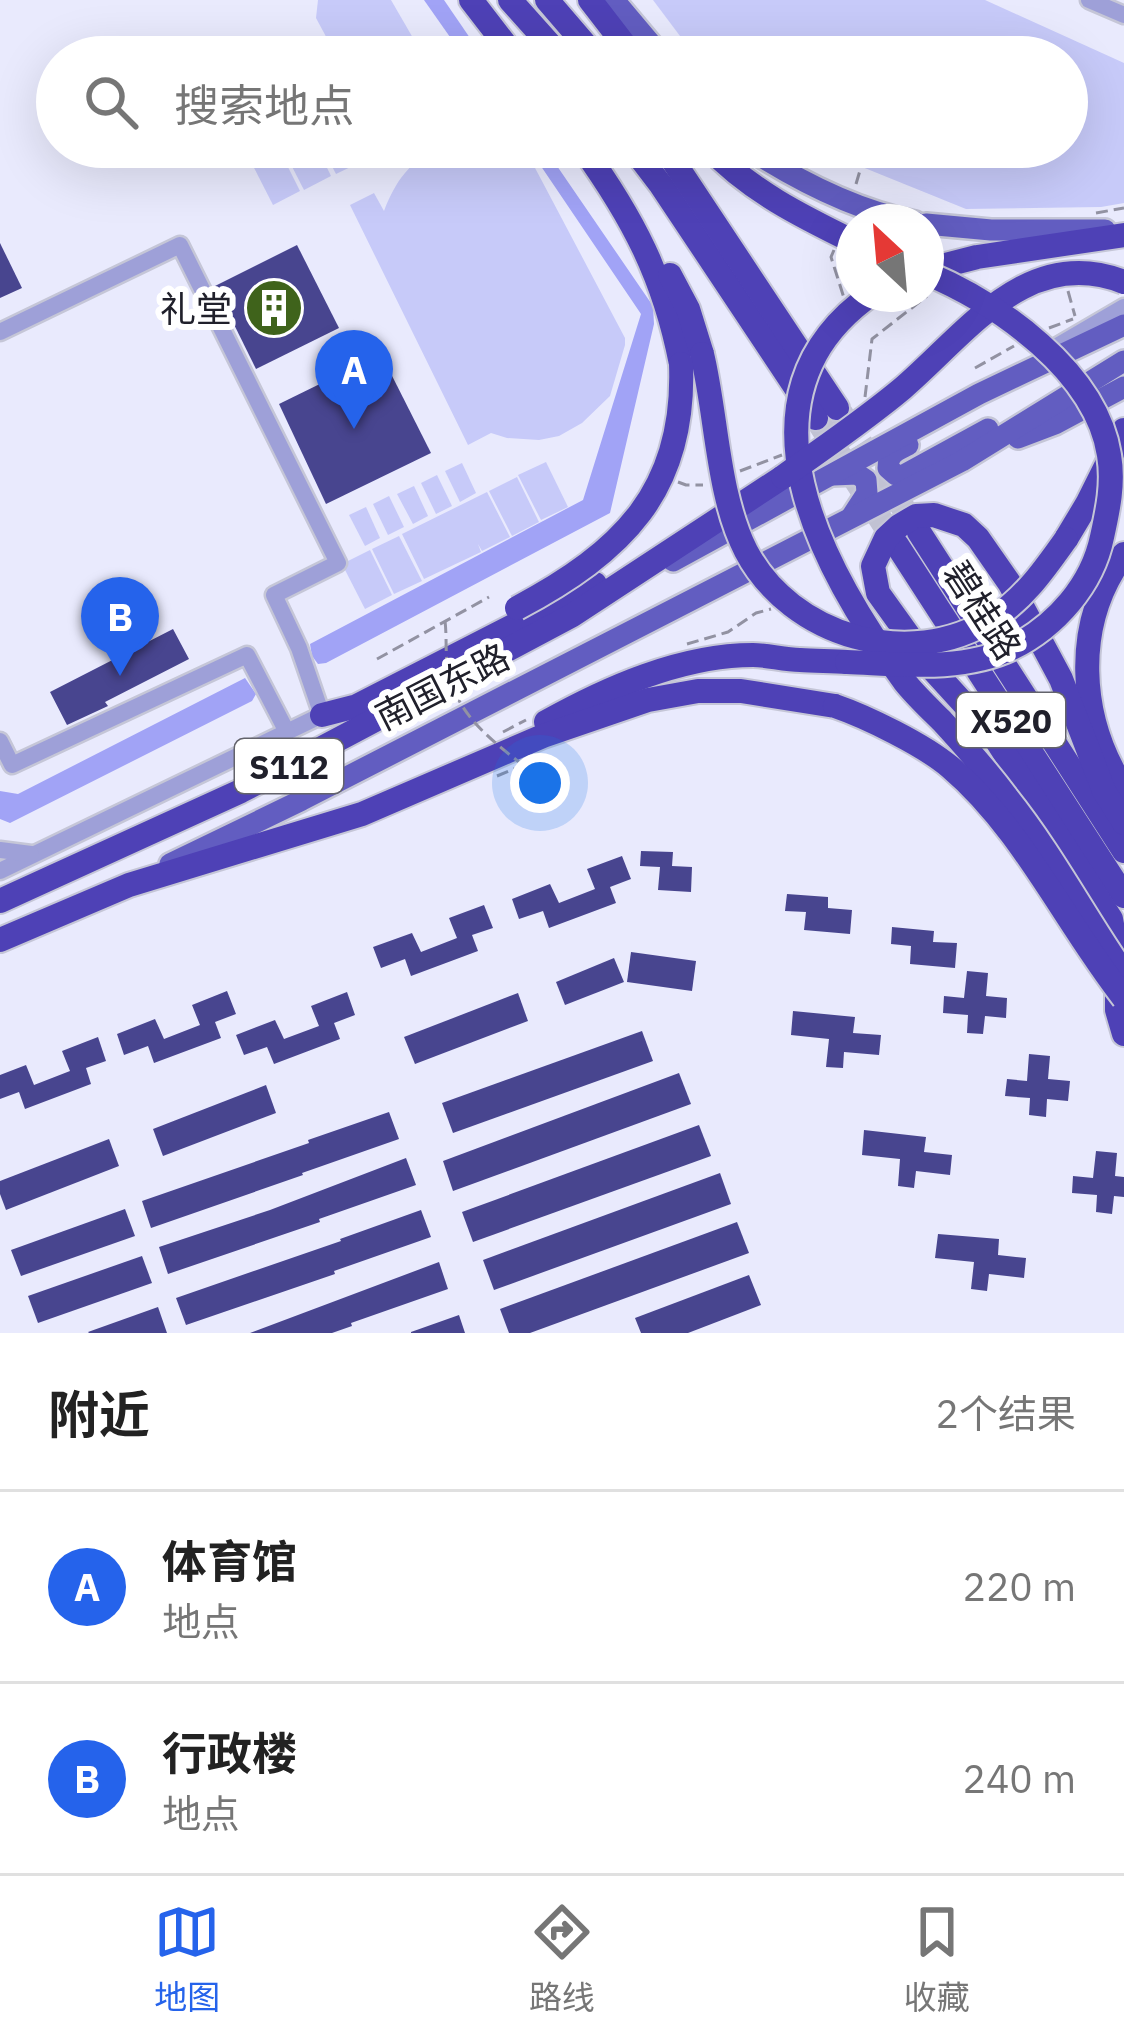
<!DOCTYPE html>
<html lang="zh">
<meta charset="utf-8">
<style>
:root{--surface:#fff;--page:#f6f6f6;--text:#222;--muted:#767676;--line:#e0e0e0;--accent:#2563eb}
body{margin:0;font-family:"IBM Plex Sans","Noto Sans SC",sans-serif;background:var(--page);color:var(--text)}
.compass{position:absolute;left:836px;top:204px;width:108px;height:108px;border-radius:50%;background:var(--surface);box-shadow:0 12px 48px #0002;rotate:334deg}
.you{position:absolute;left:540px;top:783px;width:42px;height:42px;margin:-30px;border:9px solid #fff;border-radius:50%;background:#1a73e8;box-shadow:0 0 0 18px #1a73e833}
.badge{display:grid;place-items:center;width:78px;height:78px;border-radius:50%;background:var(--accent);color:#fff;font-size:39px;font-weight:700}
.pin{position:absolute;translate:-50% -99px;filter:drop-shadow(0 3px 6px #0008)}
.pin::after{content:'';position:absolute;top:63px;width:42px;height:36px;background:inherit;clip-path:polygon(0 0,100% 0,50% 100%)}
.list{margin:0;padding:0;list-style:none}
h2{display:flex;justify-content:space-between;align-items:center;height:156px;margin:0;padding:0 48px;font-size:51px}
h2 small{font-size:39px;font-weight:400;color:var(--muted)}
.list li{display:grid;grid-template-columns:78px 1fr auto;gap:36px;align-items:center;box-sizing:border-box;height:192px;padding:0 48px;border-top:3px solid var(--line)}
.list b{display:block;font-size:45px;white-space:nowrap}
.list p{margin:0;font-size:39px;white-space:nowrap;color:var(--muted)}
.list em{font-size:39px;font-style:normal;color:var(--muted)}
.icon{flex:none;width:66px;height:66px;fill:none;stroke:currentColor;stroke-width:2;stroke-linecap:round;stroke-linejoin:round}
.map{position:relative;flex:none;width:1124px;height:1333px;overflow:hidden}
.search{position:absolute;background:var(--surface);box-shadow:0 12px 48px #0002;left:36px;right:36px;top:36px;height:132px;display:flex;align-items:center;gap:30px;box-sizing:border-box;padding:0 42px;border-radius:66px;color:var(--muted);font-size:45px}
.sheet{height:540px;background:var(--surface)}
nav{display:flex;justify-content:space-around;align-items:center;box-sizing:border-box;height:168px;border-top:3px solid var(--line);background:var(--surface);font-size:33px;color:var(--muted)}
nav a{display:grid;justify-items:center;gap:6px}
nav .on{color:var(--accent)}
.map>svg:first-child{display:block}
</style>
<div class="map">
<svg width="1124" height="1333" viewBox="0 0 1124 1333">
<rect width="100%" height="100%" fill="#e9eafd"/>
<!-- green -->
<g fill="#c7caf9">
<polygon points="318,0 391,0 424,57 337,57 316,18"/>
<polygon points="653,0 985,0 1124,63 1124,203 1101,207 966,209 835,156 823,147 1067,147 1067,57 703,57 686,44"/>
<polygon points="278,147 300,191 273,205 250,160"/>
<polygon points="282,147 317,147 331,176 304,190"/>
<polygon points="322,147 356,147 363,161 336,174"/>
<path d="M438 147 525 149 625 338V345L610 396 582 423 559 436 539 440 507 438 491 433 468 445 350 205 374 193 384 211C396 180 409 163 438 147Z"/>
<polygon points="546,462 568,507 541,520 518,475"/>
<polygon points="462,463 476,493 460,502 445,471"/>
<polygon points="437,475 452,506 436,514 421,483"/>
<polygon points="517,477 539,522 512,536 489,491"/>
<polygon points="414,486 428,516 413,524 397,494"/>
<polygon points="487,492 510,537 482,551 478,544 481,552 424,579 402,534"/>
<polygon points="389,496 404,527 388,535 373,504"/>
<polygon points="366,507 380,538 365,546 349,515"/>
<polygon points="399,536 422,581 394,594 372,549"/>
<polygon points="370,550 392,595 365,609 342,564"/>
</g>
<!-- water -->
<g fill="#a1a3f6">
<polygon points="424,0 444,0 483,57 464,57"/>
<polygon points="528,147 544,147 653,306 654,324 610,513 326,663 318,664 312,656 310,644 583,500 641,314"/>
<polygon points="245,678 256,694 252,701 10,823 0,819 0,791 18,794"/>
</g>
<!-- building -->
<g fill="#48458f">
<polygon points="0,243 22,288 0,298"/>
<polygon points="297,245 339,328 256,369 215,286"/>
<polygon points="381,354 431,453 326,504 279,404"/>
<polygon points="173,629 189,659 105,702 108,706 67,725 50,692"/>
<polygon points="641,851 673,852 672,866 692,867 691,892 658,890 660,867 640,866"/>
<polygon points="622,856 631,879 610,887 616,903 549,928 543,911 519,919 512,899 550,884 559,903 595,889 587,869"/>
<polygon points="787,894 828,897 828,908 852,910 850,934 804,930 806,912 785,911"/>
<polygon points="484,905 493,928 472,935 478,951 411,976 405,959 381,968 373,947 412,933 421,952 457,938 449,918"/>
<polygon points="892,927 934,931 933,942 957,943 955,968 910,964 911,946 891,944"/>
<polygon points="631,952 696,961 692,991 627,982"/>
<polygon points="614,958 624,982 565,1005 556,982"/>
<polygon points="967,971 988,973 986,996 1007,998 1006,1018 985,1016 983,1034 967,1033 968,1015 943,1013 944,996 964,998"/>
<polygon points="227,991 236,1014 215,1022 221,1038 154,1063 148,1046 124,1055 117,1034 155,1019 164,1039 200,1025 192,1005"/>
<polygon points="347,992 355,1015 334,1023 340,1039 274,1064 267,1047 244,1055 236,1035 275,1020 284,1039 319,1026 311,1006"/>
<polygon points="518,993 528,1021 415,1064 404,1037"/>
<polygon points="793,1011 855,1017 853,1033 881,1035 879,1055 844,1052 843,1068 826,1067 829,1039 791,1035"/>
<polygon points="642,1031 653,1061 453,1133 442,1103"/>
<polygon points="98,1037 106,1061 86,1068 91,1084 25,1109 19,1092 0,1099 0,1075 26,1065 34,1085 70,1071 62,1051"/>
<polygon points="1029,1054 1050,1056 1048,1079 1070,1081 1068,1101 1047,1099 1046,1117 1029,1115 1030,1098 1005,1096 1007,1079 1027,1081"/>
<polygon points="679,1073 691,1104 453,1191 443,1161"/>
<polygon points="266,1085 276,1113 163,1156 153,1129"/>
<polygon points="389,1112 399,1139 302,1173 303,1175 151,1228 142,1201 309,1143 308,1140"/>
<polygon points="699,1125 711,1156 473,1242 462,1212"/>
<polygon points="864,1130 926,1137 924,1152 952,1155 950,1175 916,1171 914,1188 898,1186 900,1159 862,1155"/>
<polygon points="109,1139 119,1166 6,1210 0,1194 0,1181"/>
<polygon points="1096,1151 1117,1153 1115,1176 1124,1177 1124,1197 1114,1196 1112,1214 1096,1212 1097,1195 1072,1193 1073,1176 1093,1178"/>
<polygon points="406,1158 416,1185 319,1219 320,1222 168,1274 159,1247 270,1210"/>
<polygon points="720,1173 731,1204 494,1290 483,1260"/>
<polygon points="125,1209 135,1236 21,1276 11,1250"/>
<polygon points="421,1210 431,1237 334,1271 335,1274 300,1286 186,1325 176,1298 341,1241 340,1239"/>
<polygon points="737,1222 749,1253 530,1333 509,1333 500,1309"/>
<polygon points="938,1234 999,1239 998,1255 1026,1258 1024,1278 989,1274 987,1291 971,1289 974,1262 935,1258"/>
<polygon points="142,1256 152,1283 38,1323 28,1296"/>
<polygon points="439,1262 448,1289 351,1323 352,1326 332,1333 250,1333"/>
<polygon points="749,1275 761,1305 688,1333 641,1333 635,1318"/>
<polygon points="158,1307 167,1333 89,1333 88,1332"/>
<polygon points="459,1315 465,1333 411,1333 411,1332"/>
</g>
<g fill="none" stroke-linecap="round" stroke-linejoin="round">
<!-- highway-tunnel -->
<g stroke="#c1c2d3" stroke-width="24" stroke-dasharray="24 12" stroke-linecap="butt">
<polyline points="841,413 919,532"/>
<polyline points="816,418 897,545"/>
</g>
<!-- minor casing -->
<g stroke="#c5c6d7" stroke-width="21">
<g id="minor">
<polyline points="1089,0 1124,15"/>
<polyline points="0,332 180,245 338,563 274,595 299,648 322,715 0,871"/>
<polyline points="1047,352 1124,307"/>
<polyline points="0,741 12,765 247,655 287,732"/>
<polyline points="0,850 31,854"/>
</g>
</g>
<!-- major casing -->
<g stroke="#c5c6d7" stroke-width="26">
<g id="major">
<polyline points="614,0 662,57"/>
<path d="M746 147C798 181 854 210 915 222"/>
<polyline points="926,224 991,230 1105,230"/>
<polyline points="1018,438 1055,424 1124,387"/>
<path d="M908 445C897 451 888 453 888 468L896 475 902 476 988 429"/>
<polyline points="833,475 857,474 866,480 867,493 852,516"/>
<polyline points="673,561 979,394 1124,325"/>
<polyline points="170,864 302,800 962,461 1124,361"/>
</g>
</g>
<!-- highway casing -->
<g stroke="#c5c6d7" stroke-width="28">
<g id="highway">
<polyline points="471,0 515,57"/>
<polyline points="510,0 561,57"/>
<polyline points="547,0 596,57"/>
<polyline points="590,0 634,57"/>
<path d="M582 147C633 218 664 277 681 364"/>
<polyline points="632,147 661,185 816,418"/>
<polyline points="664,147 837,408"/>
<polyline points="926,270 977,257 1124,235"/>
<polyline points="670,275 688,309 702,354"/>
<polyline points="919,532 1124,851"/>
<polyline points="1066,539 1087,504 1124,430"/>
<polyline points="897,545 1124,896"/>
<path d="M1124 554C1072 624 1078 718 1124 789"/>
<polyline points="322,715 357,706 595,584"/>
<path d="M546 722C607 688 681 655 753 655 768 655 784 660 800 660 816 661 832 661 847 662"/>
<polyline points="1124,823 1104,791 1061,679 1010,584 978,538 964,525 934,515 916,516 899,526 886,538 873,566 878,593 934,671 995,738 1111,919 1117,951 1117,1010 1124,1034"/>
<polyline points="0,901 241,791 571,616 783,477"/>
<polyline points="0,940 129,885 362,814 543,736 648,700 698,691 741,691 835,706"/>
</g>
</g>
<!-- path -->
<g stroke="#9292a2" stroke-width="3" stroke-dasharray="12 6" stroke-linecap="butt">
<polyline points="856,184 864,157"/>
<polyline points="1096,213 1124,208"/>
<polyline points="834,250 831,257 844,298"/>
<polyline points="1068,291 1075,316"/>
<polyline points="1049,328 1073,319"/>
<polyline points="975,368 1014,346"/>
<polyline points="865,397 872,339 927,296"/>
<polyline points="740,471 782,455"/>
<polyline points="678,482 686,485 703,485"/>
<polyline points="687,644 728,632 756,613 771,609"/>
<polyline points="377,659 489,597"/>
<polyline points="503,732 526,720"/>
<polyline points="497,776 538,759"/>
</g>
<!-- minor -->
<use href="#minor" stroke="#9ea0d8" stroke-width="16"/>
<!-- major -->
<use href="#major" stroke="#625dc1" stroke-width="21"/>
<!-- highway -->
<use href="#highway" stroke="#4e41b6" stroke-width="24"/>
<!-- highway-bridge casing -->
<g stroke="#c5c6d7" stroke-width="28" stroke-linecap="butt">
<g id="highway-bridge">
<path d="M709 147C748 190 803 217 854 242"/>
<path d="M872 294C725 396 823 571 904 681 915 695 929 708 942 721 965 746 987 771 1007 798 1051 853 1084 916 1124 974"/>
<path d="M702 354C717 416 717 494 746 551 791 637 910 671 992 619 1024 599 1044 570 1066 539"/>
<path d="M783 477C823 448 865 420 903 388 967 333 1028 244 1124 282"/>
<path d="M517 608C622 552 686 491 681 364"/>
<path d="M847 662C901 664 962 672 1012 648 1056 626 1092 585 1102 537 1108 510 1114 483 1109 455 1096 371 999 304 926 273"/>
<path d="M835 706C867 717 924 745 950 767 1023 829 1065 923 1124 998"/>
</g>
</g>
<!-- path-bridge -->
<path stroke="#9292a2" stroke-width="3" stroke-dasharray="12 6" stroke-linecap="butt" d="M445 621C447 637 445 654 448 669 455 713 491 740 524 766"/>
<!-- highway-bridge -->
<use href="#highway-bridge" stroke="#4e41b6" stroke-width="24"/>
</g>
<!-- icons -->
<defs>
<g id="building-disc" transform="scale(3)"><circle r="9.5" fill="#3f631b" stroke="#fff"/><path d="M-4-6H4V6H1V3H-1V6H-4ZM-2.5-4.3h1.7v1.8h-1.7ZM.8-4.3h1.7v1.8H.8ZM-2.5-1h1.7V.8h-1.7ZM.8-1h1.7V.8H.8Z" fill="#fff"/></g>
</defs>
<g fill-rule="evenodd">
<use href="#building-disc" x="274" y="308"/>
</g>
<g text-anchor="middle" dominant-baseline="central" stroke-width="12" stroke-linejoin="round" paint-order="stroke">
<!-- shield labels -->
<g fill="#fff" stroke="#63636b" stroke-width="3">
<rect x="957" y="693" width="108" height="54" rx="9"/>
<rect x="235" y="739" width="108" height="54" rx="9"/>
</g>
<g font-size="33" font-weight="bold" fill="#20202b">
<text x="1011" y="720">X520</text>
<text x="289" y="766">S112</text>
</g>
<!-- poi labels -->
<g font-size="36" fill="#20202b" stroke="#fff" text-anchor="end">
<text x="232" y="308">礼堂</text>
</g>
<!-- street labels -->
<g font-size="36" fill="#20202b" stroke="#fff">
<text transform="translate(983 610) rotate(57)">碧桂路</text>
<text transform="translate(442 686) rotate(-27)">南国东路</text>
</g>
</g>
</svg>
<svg class="compass" viewBox="-18 -18 36 36"><path d="M0-13l5 13h-10z" fill="#e53935"/><path d="M0 13l5-13h-10z" fill="#767676"/></svg>
<div class="you"></div>
<div class="pin badge" style="left:354px;top:429px">A</div>
<div class="pin badge" style="left:120px;top:676px">B</div>
<div class="search"><svg class="icon" aria-label="search" viewBox="0 0 24 24"><circle cx="10" cy="10" r="6"/><path d="M15 15l6 6"/></svg>搜索地点</div>
</div>
<section class="sheet">
<h2>附近<small>2个结果</small></h2>
<ul class="list">
<li><span class="badge">A</span><div><b>体育馆</b><p>地点</p></div><em>220 m</em></li>
<li><span class="badge">B</span><div><b>行政楼</b><p>地点</p></div><em>240 m</em></li>
</ul>
</section>
<nav>
<a class="on"><svg class="icon" aria-label="map" viewBox="0 0 24 24"><path d="M3 6l6-2 6 2 6-2v14l-6 2-6-2-6 2zM9 4v14M15 6v14"/></svg>地图</a>
<a><svg class="icon" aria-label="directions" viewBox="0 0 24 24"><path d="M12 3l9 9-9 9-9-9zM9 14v-3h6M13 9l2 2-2 2"/></svg>路线</a>
<a><svg class="icon" aria-label="saved" viewBox="0 0 24 24"><path d="M7 4h10v16l-5-4-5 4z"/></svg>收藏</a>
</nav>
